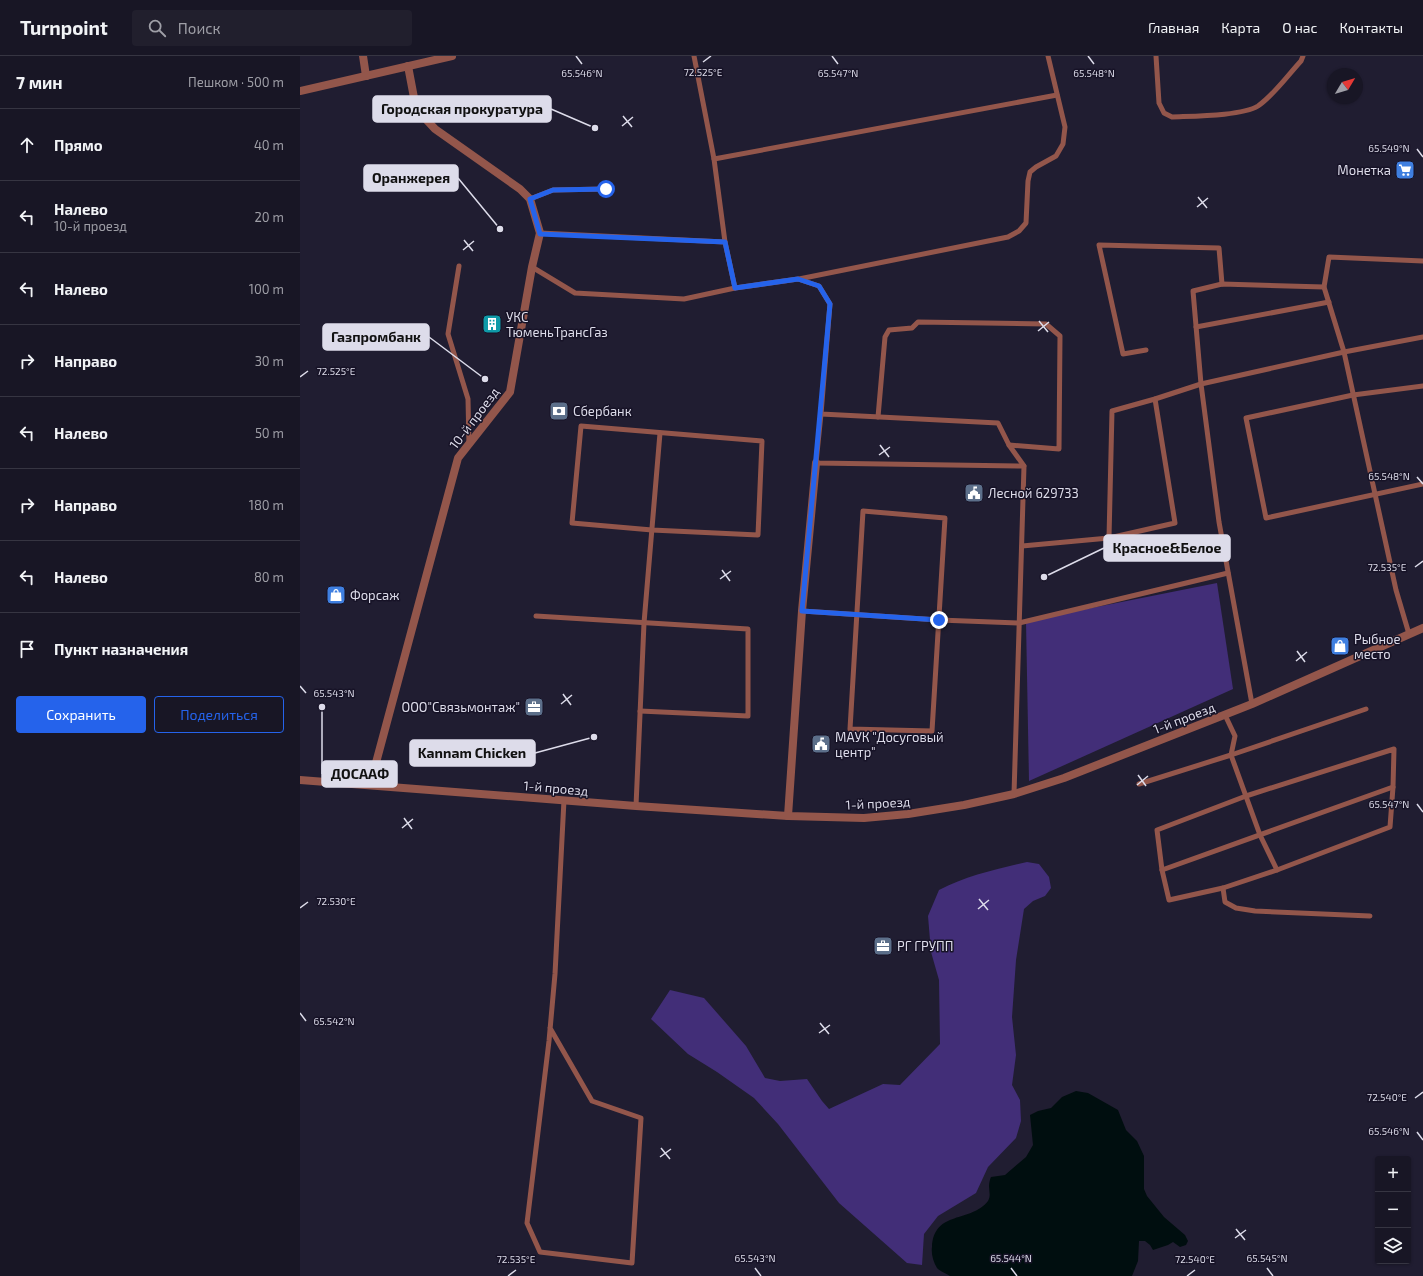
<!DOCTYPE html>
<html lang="ru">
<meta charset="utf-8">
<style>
:root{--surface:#181625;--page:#211f2d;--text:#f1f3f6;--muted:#9f9fa7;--line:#363542;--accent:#2563eb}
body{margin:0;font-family:"Exo 2",sans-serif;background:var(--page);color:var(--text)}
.controls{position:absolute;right:12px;bottom:12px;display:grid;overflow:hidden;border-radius:4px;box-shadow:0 1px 3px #0004}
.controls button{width:36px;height:36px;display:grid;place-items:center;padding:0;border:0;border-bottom:1px solid var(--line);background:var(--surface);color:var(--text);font:20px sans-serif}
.compass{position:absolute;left:1027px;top:12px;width:36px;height:36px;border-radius:50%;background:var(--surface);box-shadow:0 1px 3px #0004;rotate:52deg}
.stop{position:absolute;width:12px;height:12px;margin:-9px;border:3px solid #2563eb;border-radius:50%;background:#fff}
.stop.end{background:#2563eb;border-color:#fff;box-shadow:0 1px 4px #0008}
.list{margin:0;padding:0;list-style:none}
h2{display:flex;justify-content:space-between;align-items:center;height:52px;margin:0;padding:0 16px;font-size:17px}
h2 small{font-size:13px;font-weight:400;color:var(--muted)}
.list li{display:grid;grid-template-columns:26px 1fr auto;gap:12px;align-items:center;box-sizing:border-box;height:72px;padding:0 16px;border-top:1px solid var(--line)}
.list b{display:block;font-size:15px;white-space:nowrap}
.list p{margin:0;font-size:13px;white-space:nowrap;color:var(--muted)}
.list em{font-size:13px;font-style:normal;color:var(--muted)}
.actions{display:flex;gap:8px;padding:12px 16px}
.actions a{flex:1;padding:9px 0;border:1px solid var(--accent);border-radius:4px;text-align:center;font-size:14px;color:var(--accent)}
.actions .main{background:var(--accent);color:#fff}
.icon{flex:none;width:22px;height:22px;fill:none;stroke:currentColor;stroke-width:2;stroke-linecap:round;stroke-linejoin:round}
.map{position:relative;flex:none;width:1123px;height:1220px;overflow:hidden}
header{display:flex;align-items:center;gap:24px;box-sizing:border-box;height:56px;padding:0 20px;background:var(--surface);border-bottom:1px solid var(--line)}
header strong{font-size:19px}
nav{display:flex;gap:22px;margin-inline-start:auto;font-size:14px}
.search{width:280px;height:36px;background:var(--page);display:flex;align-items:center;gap:10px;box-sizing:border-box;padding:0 14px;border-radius:4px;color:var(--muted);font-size:15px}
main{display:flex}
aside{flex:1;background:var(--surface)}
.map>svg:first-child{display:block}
</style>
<header>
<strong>Turnpoint</strong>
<div class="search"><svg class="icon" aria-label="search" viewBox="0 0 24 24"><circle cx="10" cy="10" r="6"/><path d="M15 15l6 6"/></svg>Поиск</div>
<nav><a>Главная</a><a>Карта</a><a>О нас</a><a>Контакты</a></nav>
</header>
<main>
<aside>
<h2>7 мин<small>Пешком · 500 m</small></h2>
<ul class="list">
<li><svg class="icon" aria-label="ahead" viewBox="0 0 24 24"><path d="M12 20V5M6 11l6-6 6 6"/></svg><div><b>Прямо</b></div><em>40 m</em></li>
<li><svg class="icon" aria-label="left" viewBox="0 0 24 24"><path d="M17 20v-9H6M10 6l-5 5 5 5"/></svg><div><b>Налево</b><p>10-й проезд</p></div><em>20 m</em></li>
<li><svg class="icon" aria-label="left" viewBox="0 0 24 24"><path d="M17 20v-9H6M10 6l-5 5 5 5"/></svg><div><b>Налево</b></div><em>100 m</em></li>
<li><svg class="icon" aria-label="right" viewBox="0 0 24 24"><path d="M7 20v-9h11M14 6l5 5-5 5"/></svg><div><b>Направо</b></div><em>30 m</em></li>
<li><svg class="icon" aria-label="left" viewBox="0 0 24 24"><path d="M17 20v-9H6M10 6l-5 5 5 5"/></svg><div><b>Налево</b></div><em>50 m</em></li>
<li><svg class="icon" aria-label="right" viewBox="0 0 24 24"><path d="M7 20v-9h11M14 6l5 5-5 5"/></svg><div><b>Направо</b></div><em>180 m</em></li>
<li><svg class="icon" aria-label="left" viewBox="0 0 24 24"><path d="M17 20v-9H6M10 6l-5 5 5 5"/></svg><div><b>Налево</b></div><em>80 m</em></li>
<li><svg class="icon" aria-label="arrive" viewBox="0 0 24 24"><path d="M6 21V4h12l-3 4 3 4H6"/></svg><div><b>Пункт назначения</b></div></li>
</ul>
<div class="actions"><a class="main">Сохранить</a><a>Поделиться</a></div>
</aside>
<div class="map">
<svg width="1123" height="1220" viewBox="0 0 1123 1220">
<rect width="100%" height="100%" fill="#201d31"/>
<!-- green -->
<g fill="#422e78">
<polygon points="917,527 933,633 729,725 726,565"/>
<path d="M727 806 739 808 749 821 751 832 745 840 733 845 724 853 716 904 712 961 716 999 712 1029 720 1044 721 1065 716 1082 688 1111 676 1137 638 1160 624 1178 622 1209 607 1207 539 1147 478 1068 454 1042 417 1016 388 998 351 963 370 934 404 942 446 990 465 1022 480 1025 507 1023 522 1045 529 1053 583 1028 600 1029 640 988 639 924 631 896 628 860 639 834C666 820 697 813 727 806Z"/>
</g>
<!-- water -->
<path fill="#000e0f" d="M776 1035 788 1037 818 1054 826 1074 837 1085 844 1100V1133L847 1140 864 1161 885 1179 888 1185 886 1189 880 1191 873 1186 868 1189 853 1194 850 1189 845 1185H839L838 1205 832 1220H650C646 1217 639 1215 637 1212 633 1206 631 1197 632 1191 634 1154 671 1167 688 1145 691 1140 689 1135 689 1130 689 1127 690 1123 691 1121L705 1119 726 1101 733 1089 730 1059 738 1055 751 1052 762 1041Z"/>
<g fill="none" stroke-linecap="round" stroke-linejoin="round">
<!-- service -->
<g stroke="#93564b" stroke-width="5">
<polyline points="394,0 414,103 425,186 435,232"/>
<path d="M856 0 859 47 864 57 872 61C893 60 942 60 958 50 974 39 988 19 1001 5L1003 0"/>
<polyline points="414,103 757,39"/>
<polyline points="230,143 253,134 305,133"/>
<polyline points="240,177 425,186"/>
<polyline points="159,210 148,278 168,343 169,389"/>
<polyline points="232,211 275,237 384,243 435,232 498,223 519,230 530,248 521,358 698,367 709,389 724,410 714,738"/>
<polyline points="499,223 708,181 719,175 726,167 728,125 730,116 736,111 756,100 763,88 765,71 748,0"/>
<polyline points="896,271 1029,246"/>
<polyline points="846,294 823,298 799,189 919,192 922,228"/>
<polyline points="1123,330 1053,339 946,362 966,462 1123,428"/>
<polyline points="521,358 516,407 724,410"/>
<polyline points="578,361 585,281 589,274 612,272 618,266 746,268 760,280 759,393 709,389"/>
<polygon points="281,370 462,385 458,479 352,474 272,467"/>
<polygon points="563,455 645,462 632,675 550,673"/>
<polyline points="809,482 812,355 855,343 901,328 1044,296 1123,281"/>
<polyline points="722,490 809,482 875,467 855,343"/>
<polyline points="502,555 639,564 719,567 928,517"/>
<polyline points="236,560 448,573 448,660 340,655"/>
<polyline points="1109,578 1096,534 1044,296 1024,231 1029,201 1123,205"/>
<polyline points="952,648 919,466 901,328 893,235 922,228 1024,231"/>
<polyline points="925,659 935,680 931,699 960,779 977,814"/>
<polygon points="1094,693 1093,731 1090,771 977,814 923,832 869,844 862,814 857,774 946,740"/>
<polyline points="839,728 931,699 1066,653"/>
<polyline points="336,750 344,567 360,377"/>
<polyline points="862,814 1093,731"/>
<polyline points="923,832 925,846 936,852 955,855 1070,860"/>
<polyline points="250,972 292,1045 341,1062 332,1207 240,1196 227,1167 249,985 255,918 264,744"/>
</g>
<!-- minor -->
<g stroke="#93564b" stroke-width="8">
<polyline points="63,0 66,20"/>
<polyline points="70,729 158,402 210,336 232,211 240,177 230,143 220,133 135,73 123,60 115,47 108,10"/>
<polyline points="488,760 502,555 516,407"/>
</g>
<!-- tertiary -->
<g stroke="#93564b" stroke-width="8">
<polyline points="0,35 152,0"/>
<polyline points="0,724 336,750 488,760 564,762 608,758 664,749 714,738 764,722 952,648 1123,572"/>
</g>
</g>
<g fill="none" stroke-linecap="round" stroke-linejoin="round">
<!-- route -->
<polyline stroke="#2563eb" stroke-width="5" points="306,133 253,134 230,143 240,178 425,186 435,232 498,223 519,230 530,248 502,555 639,564"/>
</g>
<!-- ticks -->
<path fill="none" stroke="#dddcea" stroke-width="1.5" d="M276 0 282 8M532 0 538 8M788 0 794 8M403 6 411 0M323 60 332 71M322 70 333 61M1117 93 1123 101M898 141 907 152M897 151 908 142M164 184 173 195M163 194 174 185M739 265 748 276M738 275 749 266M0 321 8 315M580 389 589 401M579 399 590 391M1117 421 1123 428M1115 511 1123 505M422 514 430 525M420 523 431 515M997 595 1005 606M996 605 1007 596M0 630 6 637M263 638 271 649M261 648 272 639M838 719 846 730M837 729 848 720M1117 748 1123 756M104 762 112 773M102 772 113 763M679 843 688 854M0 852 8 846M678 853 689 844M0 957 6 965M520 967 529 978M519 977 530 969M1115 1042 1123 1036M1117 1076 1123 1084M361 1092 370 1103M360 1101 371 1093M936 1173 945 1184M935 1182 946 1174M455 1212 461 1220M711 1212 717 1220M967 1212 973 1220M208 1220 216 1214M887 1220 895 1214"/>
<!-- icons -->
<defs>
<g id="supermarket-square" transform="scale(1)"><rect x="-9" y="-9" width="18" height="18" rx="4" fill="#3f7fe0" stroke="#171327"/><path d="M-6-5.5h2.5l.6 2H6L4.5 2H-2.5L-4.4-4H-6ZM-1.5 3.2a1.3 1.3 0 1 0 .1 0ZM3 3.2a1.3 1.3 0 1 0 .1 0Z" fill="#fff"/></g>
<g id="building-square" transform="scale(1)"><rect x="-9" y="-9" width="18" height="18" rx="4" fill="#0f9aa8" stroke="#171327"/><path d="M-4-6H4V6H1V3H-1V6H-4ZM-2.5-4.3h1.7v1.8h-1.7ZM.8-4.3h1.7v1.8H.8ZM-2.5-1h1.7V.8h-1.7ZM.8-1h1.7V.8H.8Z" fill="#fff"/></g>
<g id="bank-square" transform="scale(1)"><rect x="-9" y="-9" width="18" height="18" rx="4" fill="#5c6f8a" stroke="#171327"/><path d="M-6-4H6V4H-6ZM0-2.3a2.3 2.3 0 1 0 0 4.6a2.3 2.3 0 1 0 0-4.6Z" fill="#fff"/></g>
<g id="civic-square" transform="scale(1)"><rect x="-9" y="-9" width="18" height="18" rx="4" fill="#5c6f8a" stroke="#171327"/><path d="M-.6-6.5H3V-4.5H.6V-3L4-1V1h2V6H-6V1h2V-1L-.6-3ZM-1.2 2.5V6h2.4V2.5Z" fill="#fff"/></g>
<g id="shop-square" transform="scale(1)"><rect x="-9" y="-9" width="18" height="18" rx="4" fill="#3f7fe0" stroke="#171327"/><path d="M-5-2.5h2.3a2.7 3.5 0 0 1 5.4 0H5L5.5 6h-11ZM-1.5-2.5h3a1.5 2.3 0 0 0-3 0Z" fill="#fff"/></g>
<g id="office-square" transform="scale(1)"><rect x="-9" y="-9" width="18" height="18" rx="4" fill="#5c6f8a" stroke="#171327"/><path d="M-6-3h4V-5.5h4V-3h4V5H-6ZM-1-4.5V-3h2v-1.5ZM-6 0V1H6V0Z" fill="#fff"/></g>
</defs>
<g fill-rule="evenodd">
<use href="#supermarket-square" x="1105" y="114"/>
<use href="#building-square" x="192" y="268"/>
<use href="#bank-square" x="259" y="355"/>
<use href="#civic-square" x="674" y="437"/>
<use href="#shop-square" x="36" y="539"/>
<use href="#shop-square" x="1040" y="590"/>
<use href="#office-square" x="234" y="651"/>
<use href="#civic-square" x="521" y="688"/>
<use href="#office-square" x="583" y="890"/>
</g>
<g text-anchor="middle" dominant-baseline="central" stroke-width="3" stroke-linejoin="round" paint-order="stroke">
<!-- poi labels -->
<g font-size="13" fill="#dddcea" stroke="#171327" text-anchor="start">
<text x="1091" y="114" text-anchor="end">Монетка</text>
<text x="206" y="261">УКС<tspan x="206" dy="15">ТюменьТрансГаз</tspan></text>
<text x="273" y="355">Сбербанк</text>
<text x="688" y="437">Лесной 629733</text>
<text x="50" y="539">Форсаж</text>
<text x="1054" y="583">Рыбное<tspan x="1054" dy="15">место</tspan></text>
<text x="220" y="651" text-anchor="end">ООО"Связьмонтаж"</text>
<text x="535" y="681">МАУК "Досуговый<tspan x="535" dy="15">центр"</tspan></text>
<text x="597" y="890">РГ ГРУПП</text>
</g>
<!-- street labels -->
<g font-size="13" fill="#dddcea" stroke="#171327">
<text transform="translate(174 362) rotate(-53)">10-й проезд</text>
<text transform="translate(884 662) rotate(-21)">1-й проезд</text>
<text transform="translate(256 732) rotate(5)">1-й проезд</text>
<text transform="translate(578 747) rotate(-3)">1-й проезд</text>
</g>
</g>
<g font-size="10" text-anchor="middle" fill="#dddcea" stroke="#171327" stroke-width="3" stroke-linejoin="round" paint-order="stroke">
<text x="403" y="20">72.525°E</text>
<text x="282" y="21">65.546°N</text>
<text x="538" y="21">65.547°N</text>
<text x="794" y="21">65.548°N</text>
<text x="1089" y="96">65.549°N</text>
<text x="36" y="319">72.525°E</text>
<text x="1089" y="424">65.548°N</text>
<text x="1087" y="515">72.535°E</text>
<text x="34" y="641">65.543°N</text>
<text x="1089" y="752">65.547°N</text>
<text x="36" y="849">72.530°E</text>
<text x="34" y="969">65.542°N</text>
<text x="1087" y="1045">72.540°E</text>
<text x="1089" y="1079">65.546°N</text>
<text x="455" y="1206">65.543°N</text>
<text x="711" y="1206">65.544°N</text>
<text x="967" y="1206">65.545°N</text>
<text x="216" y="1207">72.535°E</text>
<text x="895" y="1207">72.540°E</text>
</g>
<!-- callouts -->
<path fill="none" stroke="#dddcea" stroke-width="1.5" d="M295 72L251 53M200 173L158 122M185 323L129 281M744 521L804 492M294 681L235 697M22 651L22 718"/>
<g fill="#dddcea" stroke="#171327" stroke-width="1.5">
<circle cx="295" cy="72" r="4"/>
<circle cx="200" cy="173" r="4"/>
<circle cx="185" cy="323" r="4"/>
<circle cx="744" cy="521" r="4"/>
<circle cx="294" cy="681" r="4"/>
<circle cx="22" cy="651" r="4"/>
</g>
<g fill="#dddcea" stroke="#dddcea" stroke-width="1.5">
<rect x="73" y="40" width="178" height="26" rx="4"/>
<rect x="64" y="109" width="94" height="26" rx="4"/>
<rect x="23" y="268" width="106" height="26" rx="4"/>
<rect x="804" y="479" width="126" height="26" rx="4"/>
<rect x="110" y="684" width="125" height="26" rx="4"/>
<rect x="22" y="705" width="75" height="26" rx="4"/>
</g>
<g font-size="14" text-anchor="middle" font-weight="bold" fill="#111">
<text x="162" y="58">Городская прокуратура</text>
<text x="111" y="127">Оранжерея</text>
<text x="76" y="286">Газпромбанк</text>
<text x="867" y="497">Красное&amp;Белое</text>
<text x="172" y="702">Kannam Chicken</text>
<text x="60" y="723">ДОСААФ</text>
</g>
</svg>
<div class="controls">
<button>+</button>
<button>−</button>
<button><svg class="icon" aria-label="layers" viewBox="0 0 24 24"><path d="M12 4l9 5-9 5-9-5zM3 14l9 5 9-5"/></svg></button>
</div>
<svg class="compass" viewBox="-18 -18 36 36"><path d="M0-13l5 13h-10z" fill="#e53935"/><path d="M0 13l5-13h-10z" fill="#9f9fa7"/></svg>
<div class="stop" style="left:306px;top:133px"></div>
<div class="stop end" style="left:639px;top:564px"></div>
</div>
</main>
